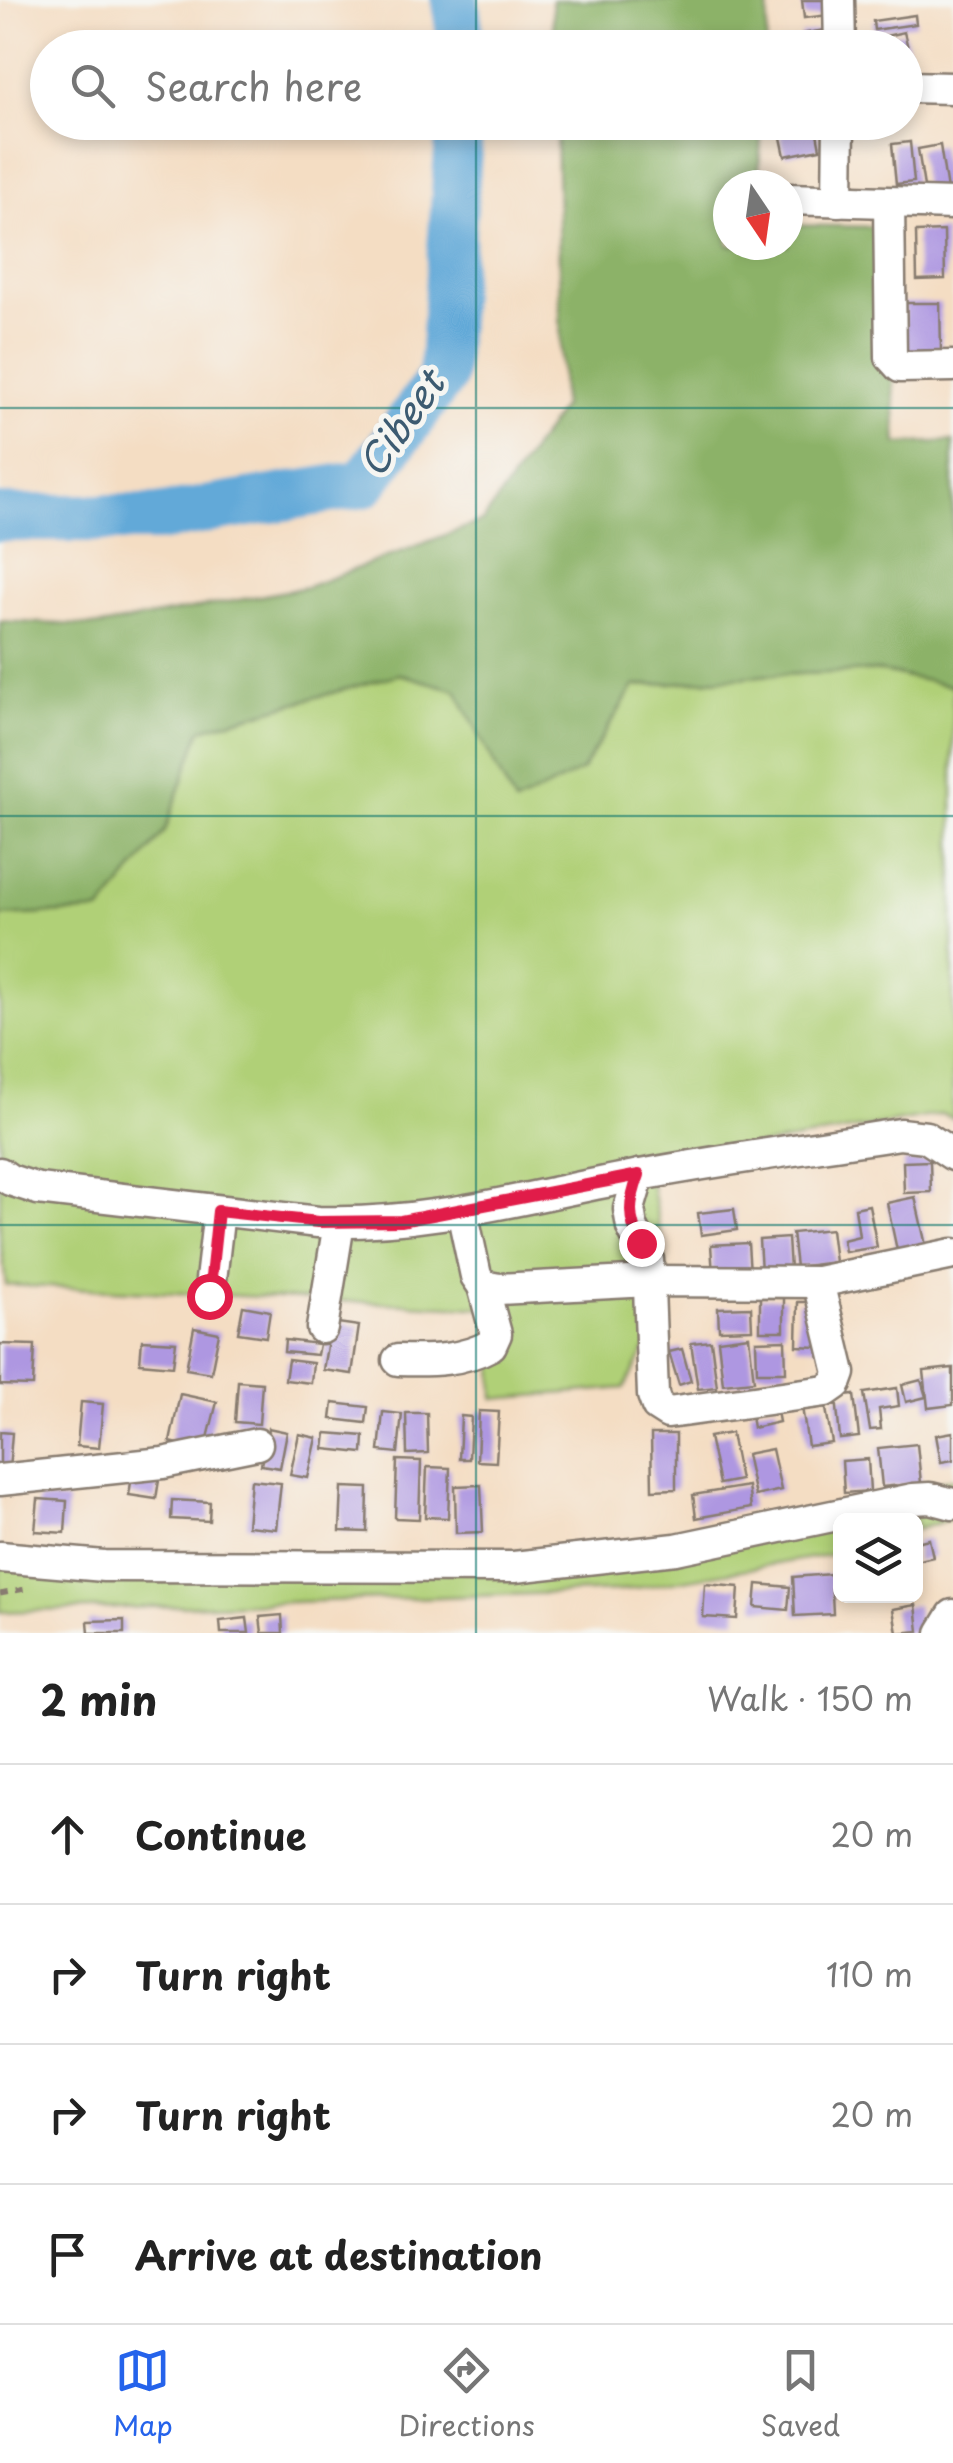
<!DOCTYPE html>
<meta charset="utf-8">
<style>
:root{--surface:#fff;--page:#f2f2f2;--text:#222;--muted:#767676;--line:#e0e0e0;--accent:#2563eb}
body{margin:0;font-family:"Playpen Sans",sans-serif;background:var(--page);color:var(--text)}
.controls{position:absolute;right:30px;bottom:30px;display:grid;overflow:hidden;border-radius:15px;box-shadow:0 5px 15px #0003}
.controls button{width:90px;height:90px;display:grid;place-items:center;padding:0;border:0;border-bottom:2px solid var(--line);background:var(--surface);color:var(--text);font:50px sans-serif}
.compass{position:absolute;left:713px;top:170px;width:90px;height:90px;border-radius:50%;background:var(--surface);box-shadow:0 5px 15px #0003;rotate:167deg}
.stop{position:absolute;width:30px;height:30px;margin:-22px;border:8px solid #e11d48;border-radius:50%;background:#fff}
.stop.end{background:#e11d48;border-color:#fff;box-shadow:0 2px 10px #0008}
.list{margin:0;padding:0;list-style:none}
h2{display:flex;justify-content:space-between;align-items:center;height:130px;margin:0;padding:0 40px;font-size:42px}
h2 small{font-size:32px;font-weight:400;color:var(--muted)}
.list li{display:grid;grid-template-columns:65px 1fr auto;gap:30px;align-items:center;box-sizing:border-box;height:140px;padding:0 40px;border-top:2px solid var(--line)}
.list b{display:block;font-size:38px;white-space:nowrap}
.list em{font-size:32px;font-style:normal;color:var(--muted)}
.icon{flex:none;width:55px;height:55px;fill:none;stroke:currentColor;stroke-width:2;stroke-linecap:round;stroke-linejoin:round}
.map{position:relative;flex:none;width:953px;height:1633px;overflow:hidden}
.search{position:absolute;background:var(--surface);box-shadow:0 5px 15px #0003;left:30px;right:30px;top:30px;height:110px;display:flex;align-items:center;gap:25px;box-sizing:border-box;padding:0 35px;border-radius:55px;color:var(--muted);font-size:38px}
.sheet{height:690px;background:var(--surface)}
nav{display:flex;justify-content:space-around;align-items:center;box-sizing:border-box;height:140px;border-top:2px solid var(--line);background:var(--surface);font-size:28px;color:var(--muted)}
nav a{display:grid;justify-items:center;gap:5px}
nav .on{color:var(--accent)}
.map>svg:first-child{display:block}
</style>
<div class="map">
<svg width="953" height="1633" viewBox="0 0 953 1633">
<rect width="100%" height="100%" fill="#f6f6f2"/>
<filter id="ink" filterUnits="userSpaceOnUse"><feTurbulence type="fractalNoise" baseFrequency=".01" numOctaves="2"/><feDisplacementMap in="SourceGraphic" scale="20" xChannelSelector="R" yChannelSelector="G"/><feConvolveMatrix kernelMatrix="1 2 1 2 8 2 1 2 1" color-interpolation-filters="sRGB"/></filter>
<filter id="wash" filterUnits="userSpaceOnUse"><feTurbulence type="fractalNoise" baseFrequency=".0048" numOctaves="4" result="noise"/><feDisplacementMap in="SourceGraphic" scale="40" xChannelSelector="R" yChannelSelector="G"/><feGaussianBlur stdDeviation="2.25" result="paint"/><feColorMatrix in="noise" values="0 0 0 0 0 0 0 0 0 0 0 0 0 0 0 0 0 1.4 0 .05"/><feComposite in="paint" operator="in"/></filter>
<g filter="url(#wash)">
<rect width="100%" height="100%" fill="#f4ddc3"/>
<!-- green -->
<g fill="#b0d077" stroke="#66764a" stroke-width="2.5">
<polygon points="878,671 953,686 953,1119 942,1114 648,1165 672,1302 624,1388 494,1399 492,1308 6,1285 0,1238 0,916 101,911 165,831 201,729 400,674 456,689 582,770 634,686 771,675"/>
<polygon points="953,1478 953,1518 916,1530 916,1520 840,1520 840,1553 619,1591 0,1612 0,1564 408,1558 697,1542"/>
</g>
<!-- forest -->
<g fill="#8cb268" stroke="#546742" stroke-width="2.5">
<polygon points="552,0 769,0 766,47 554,47"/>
<polygon points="556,123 762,123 758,185 728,185 728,245 788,245 788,225 884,227 897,444 953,441 953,686 878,671 771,675 634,686 582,770 515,804 456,690 400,674 201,729 165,831 101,911 0,916 0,621 101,626 307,587 483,521 562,407"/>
</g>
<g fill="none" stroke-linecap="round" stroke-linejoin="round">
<!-- river -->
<g stroke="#62a9d8" stroke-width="48">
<polyline points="455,0 462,48"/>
<polyline points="0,518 157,518 363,484 442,377 460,122"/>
</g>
</g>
<g id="blocks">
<!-- building -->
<g fill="#ae97e1">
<polygon points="802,0 828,0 829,15 804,18"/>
<polygon points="915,15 916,24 874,30 873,21"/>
<polygon points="825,30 827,48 803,48 801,34"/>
<polygon points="904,32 910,56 906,57 906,48 879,48 877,38"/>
<polygon points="803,122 815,122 820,149 785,156 779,128"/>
<polygon points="910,142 914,182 896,184 892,144"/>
<polygon points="940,145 947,190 925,193 918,149"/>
<polygon points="944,231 945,279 917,280 916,232"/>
<polygon points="904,303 940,303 941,351 904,352"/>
<polygon points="930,1161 931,1192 904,1193 903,1162"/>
<polygon points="915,1197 927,1250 898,1255 887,1203"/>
<polygon points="869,1205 877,1247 845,1252 843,1240 859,1236 855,1208"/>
<polygon points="734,1209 737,1230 701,1235 698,1213"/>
<polygon points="831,1229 835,1262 796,1267 792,1233"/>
<polygon points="788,1238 790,1269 761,1271 759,1240"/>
<polygon points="748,1243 750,1273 713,1275 711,1245"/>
<rect x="760" y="1298" width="24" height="33"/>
<polygon points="798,1302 819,1302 818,1347 797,1346"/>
<polygon points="243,1306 270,1311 266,1337 238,1333"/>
<polygon points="751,1307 752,1329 719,1330 718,1308"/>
<polygon points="331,1322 359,1326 352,1374 323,1370"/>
<polygon points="194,1328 219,1333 211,1373 186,1369"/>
<polygon points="749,1336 754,1381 723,1384 718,1340"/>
<polygon points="142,1340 176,1342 173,1366 140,1363"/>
<polygon points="285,1340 319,1344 317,1355 284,1352"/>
<polygon points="785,1340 786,1372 757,1372 756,1341"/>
<polygon points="711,1341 717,1387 698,1389 691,1343"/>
<polygon points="0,1344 35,1345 33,1386 0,1385"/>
<polygon points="682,1349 691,1381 679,1385 669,1352"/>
<polygon points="288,1360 313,1363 311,1383 285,1380"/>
<polygon points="953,1368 953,1405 928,1408 924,1371"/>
<polygon points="921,1380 926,1397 906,1402 902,1385"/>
<polygon points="238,1381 262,1383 259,1424 235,1422"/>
<polygon points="897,1388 899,1406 879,1409 881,1429 870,1430 864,1393"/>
<polygon points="180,1394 217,1402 205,1450 170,1442"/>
<polygon points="854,1395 859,1437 840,1439 836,1397"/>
<polygon points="81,1402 103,1404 99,1448 77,1446"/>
<polygon points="333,1403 368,1407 366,1423 331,1419"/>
<polygon points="825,1403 832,1443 808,1446 802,1407"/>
<polygon points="776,1406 779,1422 753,1428 750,1410"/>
<polygon points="479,1411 499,1412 496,1462 477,1461"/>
<polygon points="383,1412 402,1414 398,1453 379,1451"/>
<polygon points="406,1413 427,1413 428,1453 407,1454"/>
<polygon points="461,1416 471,1417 469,1459 459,1459"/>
<polygon points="268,1428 287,1432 280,1468 261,1465"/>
<polygon points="0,1432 12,1433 9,1470 0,1469"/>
<polygon points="953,1432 953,1460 941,1462 936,1435"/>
<polygon points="326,1433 364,1436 363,1453 324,1449"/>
<polygon points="731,1433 740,1480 719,1484 709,1437"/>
<polygon points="299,1434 317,1438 308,1478 290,1475"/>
<polygon points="651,1434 676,1434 676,1489 652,1490"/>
<polygon points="917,1444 921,1483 882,1487 878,1448"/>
<polygon points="772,1449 781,1490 755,1496 746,1454"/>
<polygon points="868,1459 870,1491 844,1493 842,1461"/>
<polygon points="397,1460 421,1461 419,1519 395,1518"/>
<polygon points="427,1467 450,1468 448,1518 425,1517"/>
<polygon points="132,1476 159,1480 156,1499 129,1495"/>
<polygon points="251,1480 281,1483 276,1529 247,1526"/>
<polygon points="481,1485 483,1532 456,1533 455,1486"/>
<polygon points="748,1486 751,1508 696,1518 693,1495"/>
<polygon points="342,1487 368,1488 367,1532 340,1531"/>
<polygon points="38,1499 67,1501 65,1533 35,1531"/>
<polygon points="172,1500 210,1502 209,1521 171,1519"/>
<polygon points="929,1539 933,1557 916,1561 916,1542"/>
<polygon points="831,1574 833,1614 795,1616 793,1577"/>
<polygon points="705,1584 739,1587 737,1619 703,1617"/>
<polygon points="757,1584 790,1587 788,1610 755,1607"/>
<polygon points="916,1605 919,1631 897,1633 893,1609"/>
<polygon points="282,1615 283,1633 262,1633 260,1617"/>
<polygon points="247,1618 249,1633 221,1633 220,1621"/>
<polygon points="124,1620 124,1633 89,1633 88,1621"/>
</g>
</g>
</g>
<g filter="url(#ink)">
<use href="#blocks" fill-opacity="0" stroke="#887c70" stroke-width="2.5"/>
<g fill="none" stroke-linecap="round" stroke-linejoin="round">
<!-- minor casing -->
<g stroke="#887c70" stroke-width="35">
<g id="minor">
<polyline points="839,0 840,48"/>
<polyline points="906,87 953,88"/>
<polyline points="788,199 953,204"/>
<polyline points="838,201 839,122"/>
<polyline points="889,203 891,357 900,367 953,366"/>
<path d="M0 1173 10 1180 38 1189 318 1222C426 1226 530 1196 635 1176 723 1159 812 1148 900 1134L926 1137 953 1155"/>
<polyline points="639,1175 629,1209 632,1227 648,1260 653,1395 657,1406 668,1413 826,1391 836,1384 840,1373 818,1282"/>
<polyline points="462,1211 476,1276 483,1286 499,1289 649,1281 818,1282 953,1254"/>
<polyline points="209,1297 219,1211"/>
<polyline points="322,1328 339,1223"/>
<path d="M398 1360C431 1361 462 1361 491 1345L496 1334 483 1286"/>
<polyline points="0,1480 163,1463 257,1444"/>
<polyline points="0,1557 104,1566 514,1567 676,1549 913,1499 930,1498 953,1504"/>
<polyline points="942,1633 953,1615"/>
</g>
</g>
<!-- path -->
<polyline stroke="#887c70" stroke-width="5" stroke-dasharray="8 8" stroke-linecap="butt" points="0,1594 25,1589"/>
<!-- minor -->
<use href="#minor" stroke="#fff" stroke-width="30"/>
</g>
</g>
<g fill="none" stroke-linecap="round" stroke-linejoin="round" filter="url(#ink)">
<!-- route -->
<path stroke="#e11d48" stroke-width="12" d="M209 1296 218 1211 318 1222 401 1221 639 1175C629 1201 627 1219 641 1243"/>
</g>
<!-- grid -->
<path fill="none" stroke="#0f766e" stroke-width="2.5" stroke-opacity="0.55" d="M476 0V48M476 122V1633M0 408H953M0 816H953M0 1225H953"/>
<g text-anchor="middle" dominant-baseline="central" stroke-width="10" stroke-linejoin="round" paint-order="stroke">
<!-- water labels -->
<g font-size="38" font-style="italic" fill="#3c5b71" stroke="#f6f6f2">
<text transform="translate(400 423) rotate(-55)">Cibeet</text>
</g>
</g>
</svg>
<div class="controls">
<button><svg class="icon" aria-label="layers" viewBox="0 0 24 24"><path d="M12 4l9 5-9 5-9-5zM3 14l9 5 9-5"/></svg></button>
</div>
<svg class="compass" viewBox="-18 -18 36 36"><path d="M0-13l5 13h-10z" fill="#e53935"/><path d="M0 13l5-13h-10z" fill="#767676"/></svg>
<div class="stop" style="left:209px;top:1296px"></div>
<div class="stop end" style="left:641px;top:1243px"></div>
<div class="search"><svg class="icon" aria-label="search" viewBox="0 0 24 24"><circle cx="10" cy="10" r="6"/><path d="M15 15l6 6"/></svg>Search here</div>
</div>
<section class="sheet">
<h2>2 min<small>Walk · 150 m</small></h2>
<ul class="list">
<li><svg class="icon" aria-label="ahead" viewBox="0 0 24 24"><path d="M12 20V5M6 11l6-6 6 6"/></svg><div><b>Continue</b></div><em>20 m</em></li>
<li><svg class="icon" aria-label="right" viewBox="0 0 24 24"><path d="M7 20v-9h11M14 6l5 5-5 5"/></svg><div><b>Turn right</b></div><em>110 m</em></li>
<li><svg class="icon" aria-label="right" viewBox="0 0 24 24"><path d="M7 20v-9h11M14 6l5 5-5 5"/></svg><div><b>Turn right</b></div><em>20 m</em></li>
<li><svg class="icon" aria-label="arrive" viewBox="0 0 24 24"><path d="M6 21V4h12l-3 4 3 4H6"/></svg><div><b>Arrive at destination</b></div></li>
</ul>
</section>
<nav>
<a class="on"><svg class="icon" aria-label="map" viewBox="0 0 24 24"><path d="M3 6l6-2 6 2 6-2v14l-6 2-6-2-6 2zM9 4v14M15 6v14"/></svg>Map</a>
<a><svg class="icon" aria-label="directions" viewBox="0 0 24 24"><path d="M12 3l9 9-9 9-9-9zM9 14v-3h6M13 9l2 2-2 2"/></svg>Directions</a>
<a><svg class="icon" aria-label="saved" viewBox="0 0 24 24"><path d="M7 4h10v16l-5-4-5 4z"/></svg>Saved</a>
</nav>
